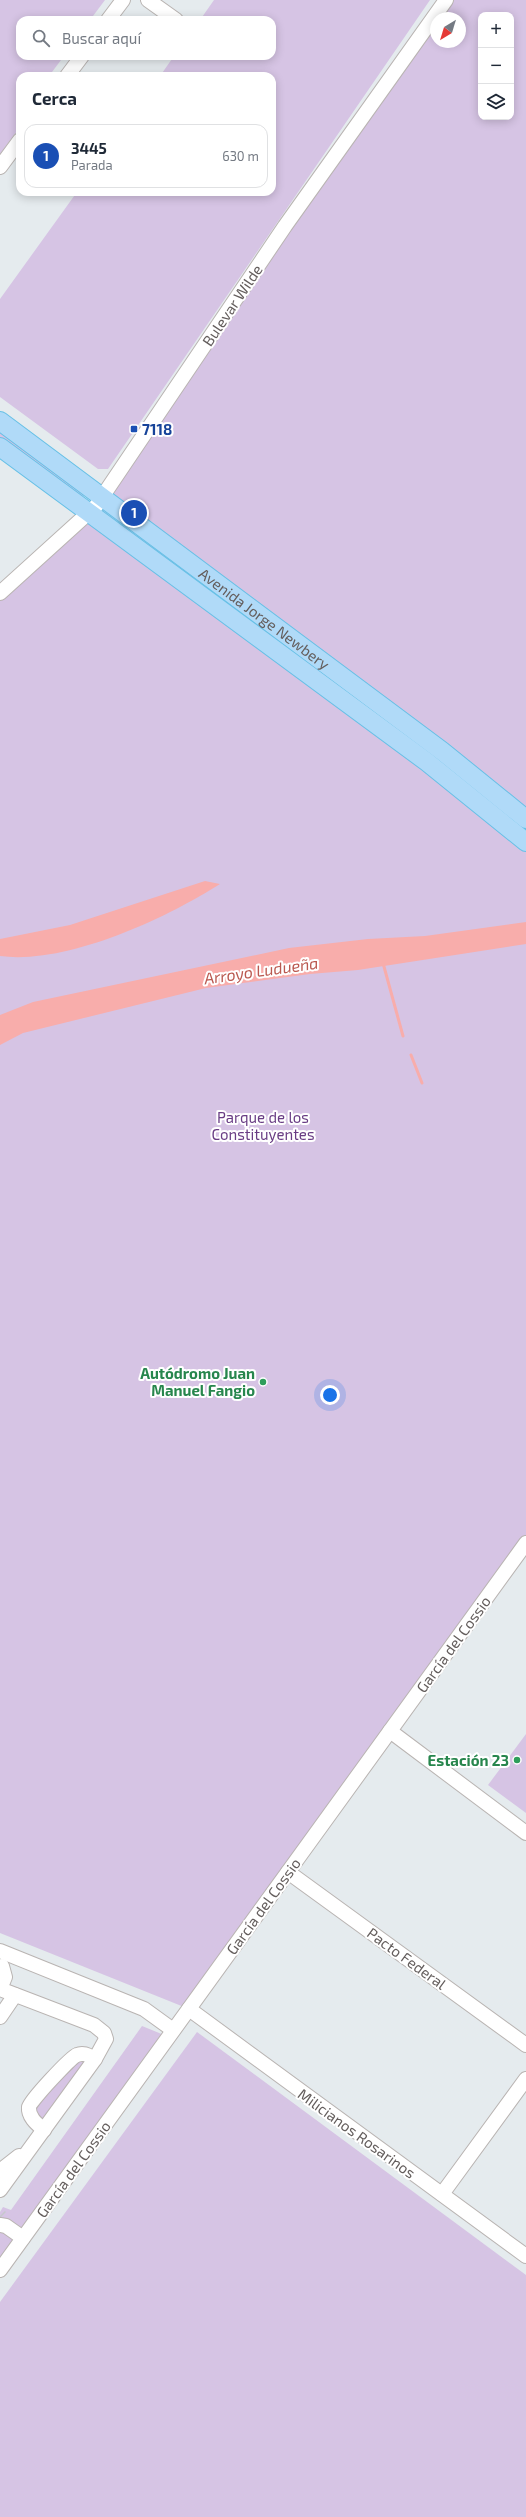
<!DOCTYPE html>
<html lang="es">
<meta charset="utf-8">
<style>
:root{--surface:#fff;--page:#f2f2f3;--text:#1f2937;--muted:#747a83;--line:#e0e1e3;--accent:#d93025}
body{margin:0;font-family:"Exo 2",sans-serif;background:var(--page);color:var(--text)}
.controls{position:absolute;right:12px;top:12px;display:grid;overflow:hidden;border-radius:8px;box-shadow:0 2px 10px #0003}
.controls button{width:36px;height:36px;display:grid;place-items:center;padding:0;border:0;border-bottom:1px solid var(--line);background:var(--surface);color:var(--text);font:20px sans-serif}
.compass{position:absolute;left:430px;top:12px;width:36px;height:36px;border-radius:50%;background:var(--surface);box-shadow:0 2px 10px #0003;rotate:218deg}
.you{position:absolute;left:330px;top:1395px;width:14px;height:14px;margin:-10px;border:3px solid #fff;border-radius:50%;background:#1a73e8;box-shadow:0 0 0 6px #1a73e833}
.badge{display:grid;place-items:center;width:26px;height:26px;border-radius:50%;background:var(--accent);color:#fff;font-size:13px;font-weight:700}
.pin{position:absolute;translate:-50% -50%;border:2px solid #fff;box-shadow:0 1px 4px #0006}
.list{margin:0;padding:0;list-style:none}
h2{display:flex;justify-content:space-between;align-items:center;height:52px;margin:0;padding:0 16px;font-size:17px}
h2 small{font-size:13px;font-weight:400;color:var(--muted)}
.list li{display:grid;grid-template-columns:26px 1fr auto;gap:12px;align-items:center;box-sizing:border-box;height:64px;margin:0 8px 8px;padding:0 8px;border:1px solid var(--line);border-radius:12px}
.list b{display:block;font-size:15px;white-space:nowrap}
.list p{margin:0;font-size:13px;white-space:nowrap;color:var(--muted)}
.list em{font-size:13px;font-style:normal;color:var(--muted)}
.icon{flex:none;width:22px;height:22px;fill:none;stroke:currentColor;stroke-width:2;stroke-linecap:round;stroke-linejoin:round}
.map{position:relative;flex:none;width:526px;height:2517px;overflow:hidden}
.search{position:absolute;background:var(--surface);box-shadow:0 2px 10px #0003;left:16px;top:16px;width:260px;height:44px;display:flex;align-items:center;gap:10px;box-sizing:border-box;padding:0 14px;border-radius:12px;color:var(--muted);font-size:15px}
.panel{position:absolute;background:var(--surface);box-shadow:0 2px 10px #0003;left:16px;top:72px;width:260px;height:124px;border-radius:12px}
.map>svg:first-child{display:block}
</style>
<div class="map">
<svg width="526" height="2517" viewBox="0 0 526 2517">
<rect width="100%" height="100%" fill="#e5ebee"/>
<!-- green -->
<g fill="#d6c4e4" fill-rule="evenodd">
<polygon points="0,0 105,0 90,20 20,20 20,56 64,56 49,76 20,76 20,127 0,154"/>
<polygon points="214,0 430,0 108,469 98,469 0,397 0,299 77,192 272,192 272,76 160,76 174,56 272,56 272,20 200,20"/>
<path d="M446 0H526V1543L189 2009 0 1933V593L89 513ZM481 15H511V117H481ZM436 18H460V42H436Z"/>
<polygon points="0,427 84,494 82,498 79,497 0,438"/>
<polygon points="526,1734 526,1813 488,1785"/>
<polygon points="142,2026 169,2037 0,2270 0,2212 3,2207 11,2210"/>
<polygon points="197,2032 526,2275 526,2517 0,2517 0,2302"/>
<polygon points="79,2057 90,2060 45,2119 40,2118 33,2105"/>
</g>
<!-- water -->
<g fill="#f8adab">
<path d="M205 881 220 884C165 919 66 965 0 956V939L70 925Z"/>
<polygon points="526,922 526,944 358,970 310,974 206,988 23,1033 0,1045 0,1015 33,1002 289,948 368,939 425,936"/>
</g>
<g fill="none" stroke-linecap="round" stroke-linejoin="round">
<!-- stream -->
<g stroke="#f8adab" stroke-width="3">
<polyline points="383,963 403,1036"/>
<polyline points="411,1055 422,1083"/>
</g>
<!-- minor-tunnel -->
<polyline stroke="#c5c8ca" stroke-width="14" stroke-dasharray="14 7" stroke-linecap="butt" points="0,2216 1,2217"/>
<!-- minor casing -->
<g stroke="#b9b4b2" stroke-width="16">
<g id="minor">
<polyline points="148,0 176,20"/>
<polyline points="108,20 123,0"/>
<polyline points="67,76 82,56"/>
<polyline points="0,167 20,140"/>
<polyline points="0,593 96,506 285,226 446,0"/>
<polyline points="390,1731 526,1833"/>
<polyline points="288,1872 526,2045"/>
<polyline points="0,1951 144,2009 173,2030"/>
<polyline points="0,1989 94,2025 104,2033 106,2039 95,2059 0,2190"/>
<polyline points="0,1989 5,1977 2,1966"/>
<polyline points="189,2009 526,2256"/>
<polyline points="0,2017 15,1995"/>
<path d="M44 2130C37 2124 28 2117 29 2107 30 2101 71 2057 77 2055 84 2052 89 2056 95 2059"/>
<polyline points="0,2171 19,2156"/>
<polyline points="442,2194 526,2079"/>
<polyline points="0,2225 6,2226 23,2238"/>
<polyline points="0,2270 526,1543"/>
</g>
</g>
<!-- major casing -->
<g stroke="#67c0e6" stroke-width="20">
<g id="major">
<path id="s1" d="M0 421 442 751 526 819"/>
<polyline points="0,447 427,762 526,842"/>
</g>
</g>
<!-- minor -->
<use href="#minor" stroke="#fff" stroke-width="14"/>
<!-- major -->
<use href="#major" stroke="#b0daf8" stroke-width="18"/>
</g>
<!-- markers -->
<rect fill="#1a4fb4" stroke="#fff" stroke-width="1.5" x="130" y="425" width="8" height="8" rx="2"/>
<g fill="#2e9e5b" stroke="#fff" stroke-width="1.5">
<circle cx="263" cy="1382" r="4"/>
<circle cx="517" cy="1760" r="4"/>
</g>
<g text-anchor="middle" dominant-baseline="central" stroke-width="4" stroke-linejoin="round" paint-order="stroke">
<!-- street labels -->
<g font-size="15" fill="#645e5d" stroke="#fff">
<text transform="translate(232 305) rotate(-56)">Bulevar Wilde</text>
<text stroke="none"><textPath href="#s1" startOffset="330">Avenida Jorge Newbery</textPath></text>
<text transform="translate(453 1644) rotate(-54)">García del Cossio</text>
<text transform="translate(263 1906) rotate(-54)">García del Cossio</text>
<text transform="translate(407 1958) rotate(36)">Pacto Federal</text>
<text transform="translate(357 2133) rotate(36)">Milicianos Rosarinos</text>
<text transform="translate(73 2169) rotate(-54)">García del Cossio</text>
</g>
<!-- transit labels -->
<g font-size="15" font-weight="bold" fill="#164399" stroke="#fff" text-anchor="start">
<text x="142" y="429">7118</text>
</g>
<!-- park labels -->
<g font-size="15" fill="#693d84" stroke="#fff">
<text x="263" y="1117">Parque de los<tspan x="263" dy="17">Constituyentes</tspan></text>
</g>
<!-- leisure labels -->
<g font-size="15" font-weight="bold" fill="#27864d" stroke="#fff" text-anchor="end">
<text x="255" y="1373">Autódromo Juan<tspan x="255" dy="17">Manuel Fangio</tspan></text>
<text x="509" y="1760">Estación 23</text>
</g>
<!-- water labels -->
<g font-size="16" font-style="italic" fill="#ba5950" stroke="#fff">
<text transform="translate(261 970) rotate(-8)">Arroyo Ludueña</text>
</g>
</g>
</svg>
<div class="controls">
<button>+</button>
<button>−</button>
<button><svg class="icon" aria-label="layers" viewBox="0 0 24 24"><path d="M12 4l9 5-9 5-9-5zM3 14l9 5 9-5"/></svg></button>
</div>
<svg class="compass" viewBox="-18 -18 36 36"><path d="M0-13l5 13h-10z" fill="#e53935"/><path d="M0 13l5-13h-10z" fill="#747a83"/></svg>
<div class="you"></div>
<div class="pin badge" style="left:134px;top:513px;background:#1a4fb4">1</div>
<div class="search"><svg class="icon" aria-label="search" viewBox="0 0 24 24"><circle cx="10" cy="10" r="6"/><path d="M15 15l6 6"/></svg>Buscar aquí</div>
<section class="panel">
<h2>Cerca<small></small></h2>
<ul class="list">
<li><span class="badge" style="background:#1a4fb4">1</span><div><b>3445</b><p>Parada</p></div><em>630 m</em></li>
</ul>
</section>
</div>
